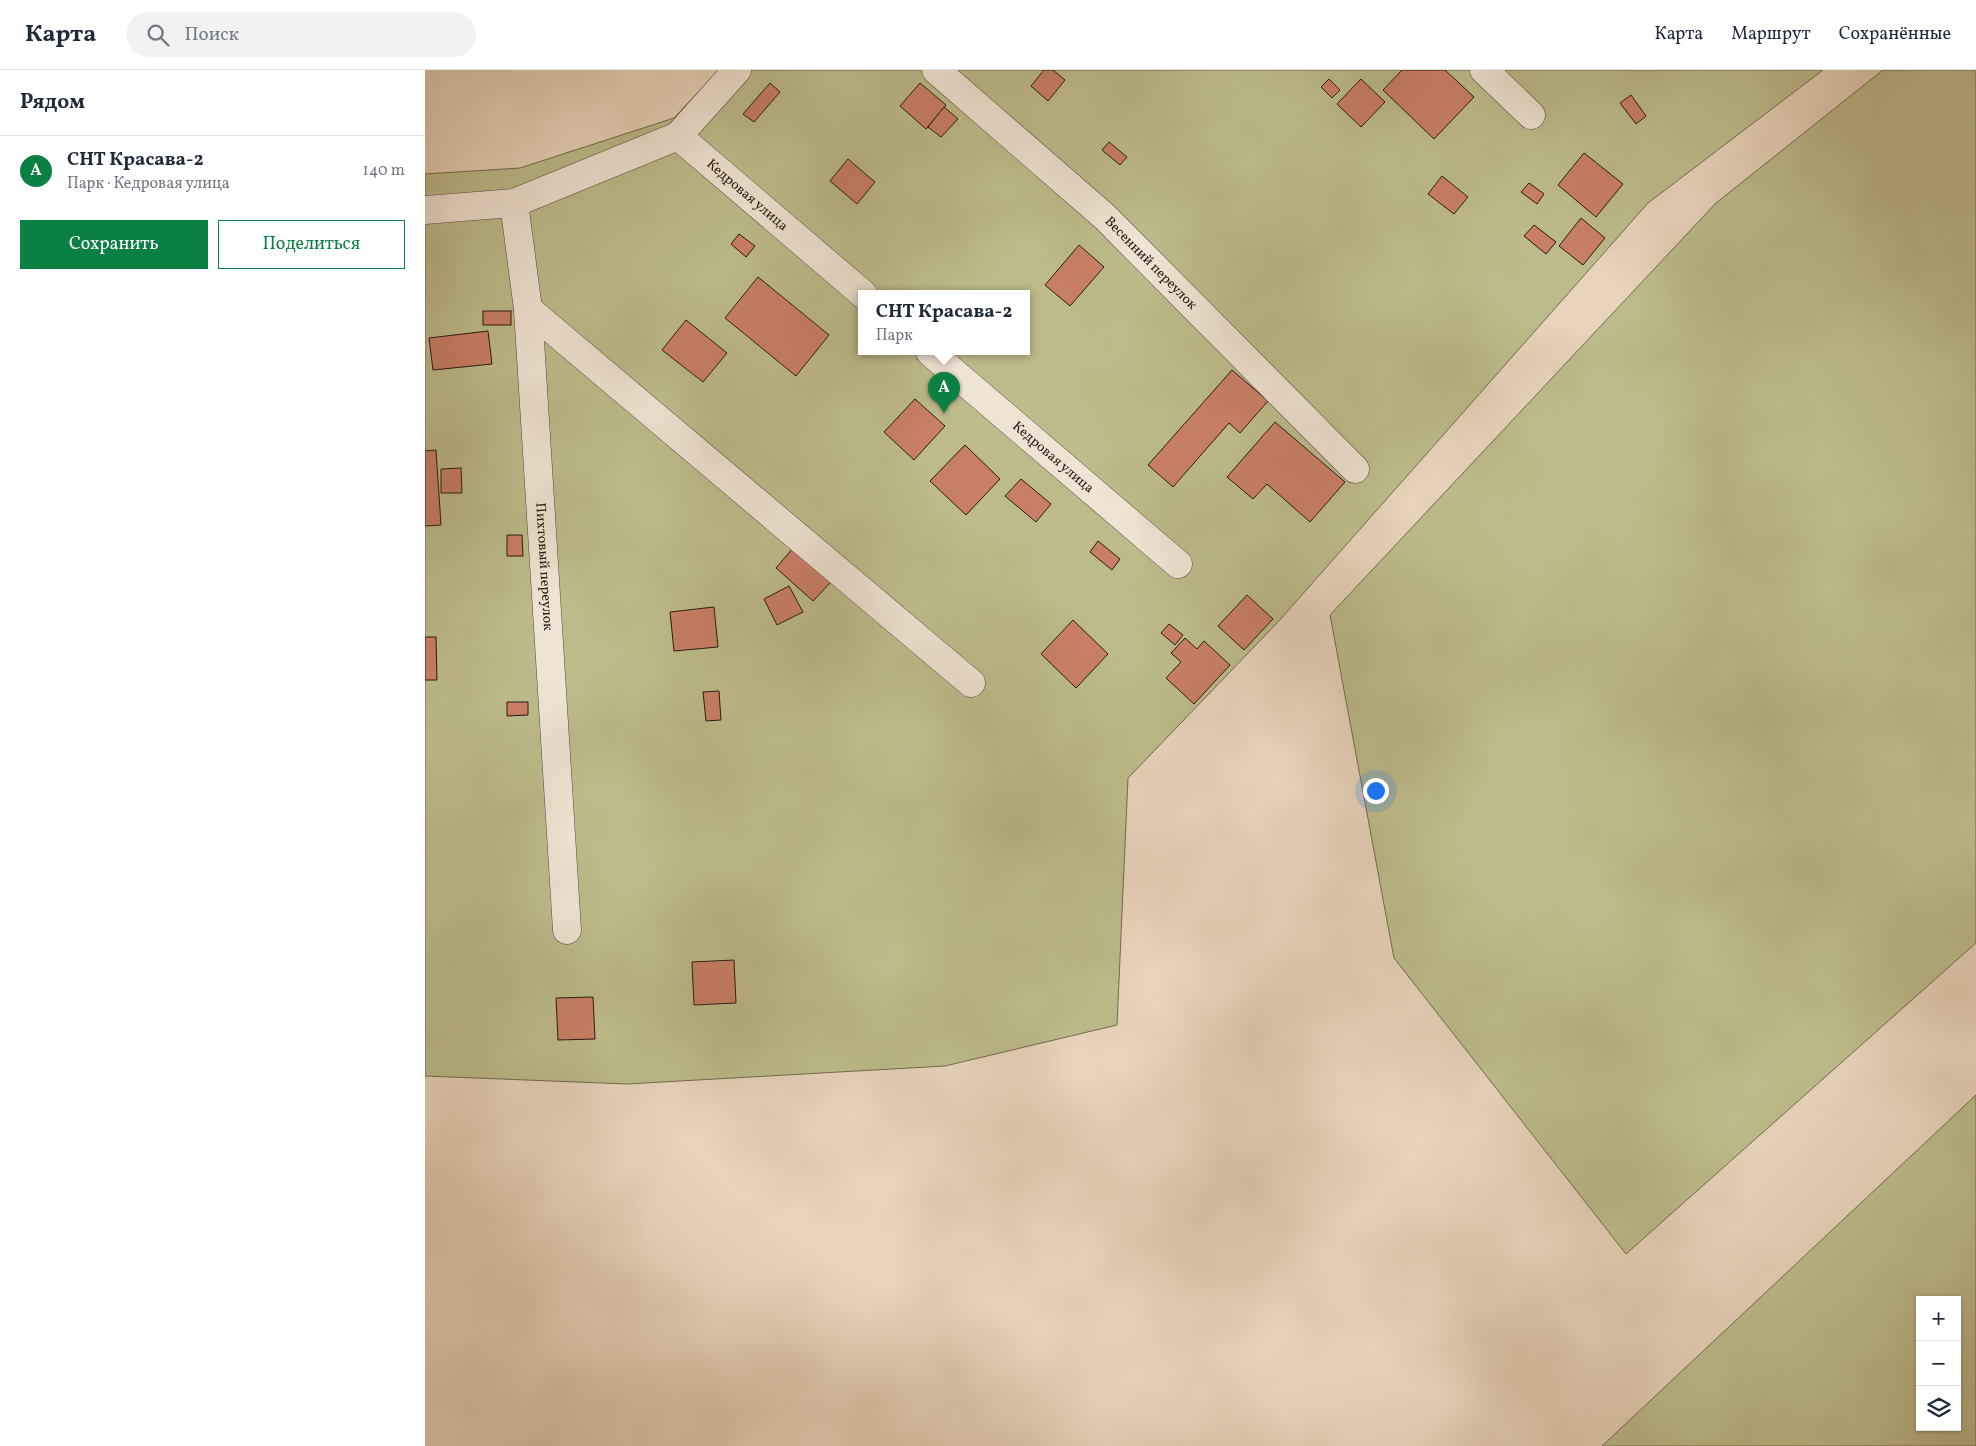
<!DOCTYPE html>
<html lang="ru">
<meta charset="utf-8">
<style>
:root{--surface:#fff;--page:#f2f2f3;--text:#1f2937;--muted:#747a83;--line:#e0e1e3;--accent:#0b8043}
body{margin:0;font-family:Vollkorn,serif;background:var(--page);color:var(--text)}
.controls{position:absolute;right:15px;bottom:15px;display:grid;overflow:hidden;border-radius:0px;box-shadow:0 1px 4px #0004}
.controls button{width:45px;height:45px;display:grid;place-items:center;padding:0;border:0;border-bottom:1px solid var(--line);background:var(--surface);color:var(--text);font:25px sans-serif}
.you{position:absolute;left:950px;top:720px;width:18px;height:18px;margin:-12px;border:4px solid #fff;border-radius:50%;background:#1a73e8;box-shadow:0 0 0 8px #1a73e833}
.badge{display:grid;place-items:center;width:32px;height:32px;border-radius:50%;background:var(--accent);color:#fff;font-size:16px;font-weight:700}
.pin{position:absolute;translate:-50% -41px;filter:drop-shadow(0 1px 2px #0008)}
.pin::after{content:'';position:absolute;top:26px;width:18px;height:15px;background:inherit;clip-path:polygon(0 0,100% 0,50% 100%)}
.popup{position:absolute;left:433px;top:220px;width:172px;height:65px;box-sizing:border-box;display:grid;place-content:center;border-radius:0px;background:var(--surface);filter:drop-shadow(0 1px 4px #0005);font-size:16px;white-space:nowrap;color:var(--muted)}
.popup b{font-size:19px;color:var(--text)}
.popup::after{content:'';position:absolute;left:50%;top:100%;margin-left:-10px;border:10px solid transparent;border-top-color:var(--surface)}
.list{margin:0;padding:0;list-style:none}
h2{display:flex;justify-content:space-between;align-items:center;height:65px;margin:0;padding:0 20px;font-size:21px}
h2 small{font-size:16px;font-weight:400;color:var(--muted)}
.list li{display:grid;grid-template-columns:32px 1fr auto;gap:15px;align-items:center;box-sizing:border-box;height:70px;padding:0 20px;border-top:1px solid var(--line)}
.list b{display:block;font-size:19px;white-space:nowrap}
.list p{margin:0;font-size:16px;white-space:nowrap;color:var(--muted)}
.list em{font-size:16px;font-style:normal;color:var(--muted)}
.actions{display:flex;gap:10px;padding:15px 20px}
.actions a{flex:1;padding:11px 0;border:1px solid var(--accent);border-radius:0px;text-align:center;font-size:18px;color:var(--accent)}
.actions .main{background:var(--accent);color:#fff}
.icon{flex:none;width:28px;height:28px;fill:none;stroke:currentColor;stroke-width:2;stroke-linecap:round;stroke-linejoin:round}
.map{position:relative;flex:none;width:1551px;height:1376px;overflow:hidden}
header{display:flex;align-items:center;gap:30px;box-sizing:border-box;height:70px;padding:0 25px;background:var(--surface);border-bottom:1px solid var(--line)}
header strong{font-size:24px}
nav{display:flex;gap:28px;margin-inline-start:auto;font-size:18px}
.search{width:350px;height:45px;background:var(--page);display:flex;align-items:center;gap:12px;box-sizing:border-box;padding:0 18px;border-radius:28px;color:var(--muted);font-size:19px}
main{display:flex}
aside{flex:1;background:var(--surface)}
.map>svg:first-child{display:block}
</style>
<header>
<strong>Карта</strong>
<div class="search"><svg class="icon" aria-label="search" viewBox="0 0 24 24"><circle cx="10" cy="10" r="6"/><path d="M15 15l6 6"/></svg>Поиск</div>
<nav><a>Карта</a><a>Маршрут</a><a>Сохранённые</a></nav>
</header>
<main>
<aside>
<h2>Рядом<small></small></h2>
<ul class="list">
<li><span class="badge">A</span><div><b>СНТ Красава-2</b><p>Парк · Кедровая улица</p></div><em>140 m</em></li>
</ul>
<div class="actions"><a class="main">Сохранить</a><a>Поделиться</a></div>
</aside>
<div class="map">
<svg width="1551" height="1376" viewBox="0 0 1551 1376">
<rect width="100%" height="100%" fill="#e7d4bb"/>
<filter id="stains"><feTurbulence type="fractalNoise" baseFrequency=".004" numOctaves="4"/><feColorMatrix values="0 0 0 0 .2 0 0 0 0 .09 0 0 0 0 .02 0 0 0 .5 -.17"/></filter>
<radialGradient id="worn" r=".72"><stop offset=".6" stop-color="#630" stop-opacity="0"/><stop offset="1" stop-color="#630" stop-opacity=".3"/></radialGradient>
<!-- green -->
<g fill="#bdbb8b" stroke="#716a4e" fill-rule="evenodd">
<path d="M294 0H1398L1223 133 853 552 703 708 692 955 520 996 202 1014 0 1006V104L95 98 249 48ZM436 224H602V282H436Z"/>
<polygon points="1458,0 1551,0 1551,873 1201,1184 969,888 905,545 1291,133"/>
<path d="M1551 1025V1376H1177ZM1495 1230H1532V1357H1495Z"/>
</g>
<!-- building -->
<g fill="#c97f67" stroke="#251a11">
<polygon points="619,0 628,0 640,10 623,31 606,16"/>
<polygon points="977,0 1020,0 1049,27 1009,69 958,20"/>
<polygon points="904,9 915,20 907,28 896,17"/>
<polygon points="936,9 960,32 936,57 912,34"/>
<polygon points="345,13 355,22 329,52 318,44"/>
<polygon points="495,13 521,35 501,59 475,36"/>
<polygon points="1206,25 1221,46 1211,54 1195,33"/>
<polygon points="519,37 533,49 516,67 503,57"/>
<polygon points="684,72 702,87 695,95 677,80"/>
<polygon points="1159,83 1198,114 1171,147 1133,115"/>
<polygon points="423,89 450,112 432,134 405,111"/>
<polygon points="1017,106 1043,127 1029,144 1003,124"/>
<polygon points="1104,113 1119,124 1112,134 1096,122"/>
<polygon points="1156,148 1180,168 1158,195 1134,176"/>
<polygon points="1109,155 1131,172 1121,184 1099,166"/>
<polygon points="314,164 330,176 321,187 306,174"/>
<polygon points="654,175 679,197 645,236 620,215"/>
<polygon points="333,207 404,265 371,306 300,248"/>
<rect x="58" y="241" width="28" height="14"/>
<polygon points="261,250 302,283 278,312 237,280"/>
<polygon points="63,261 67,294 8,300 4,268"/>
<polygon points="807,300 843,331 815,363 804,353 748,417 723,395"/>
<polygon points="490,329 520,356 489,390 459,362"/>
<polygon points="850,352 920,412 885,452 842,414 828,429 802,407"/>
<polygon points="540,375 575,409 541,445 505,411"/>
<polygon points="11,380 16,455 0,456 0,381"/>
<polygon points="36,398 37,423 16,423 16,399"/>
<polygon points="596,409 626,434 611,452 580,426"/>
<polygon points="82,465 97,465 98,486 82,486"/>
<polygon points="673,471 695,489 687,500 665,482"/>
<polygon points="369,477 407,511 388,531 351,498"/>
<polygon points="364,516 378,542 352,555 339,529"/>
<polygon points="822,525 848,549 819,580 793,556"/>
<polygon points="289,537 293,577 249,581 245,542"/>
<polygon points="648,550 683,584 651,618 616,584"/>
<polygon points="744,554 758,565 750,575 736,563"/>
<polygon points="0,567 11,567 12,610 0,610"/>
<polygon points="760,568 772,579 779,571 805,595 769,634 741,608 756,592 746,583"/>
<polygon points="294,621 296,650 281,651 278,622"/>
<polygon points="82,632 103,632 103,645 82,646"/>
<polygon points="309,890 311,933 269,935 267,892"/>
<polygon points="168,927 170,969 133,970 131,928"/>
</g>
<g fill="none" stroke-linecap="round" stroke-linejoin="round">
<!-- minor casing -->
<g stroke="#56483c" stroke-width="29">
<g id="minor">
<path id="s1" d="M511 0 680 147 930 399"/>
<polyline points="1059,0 1106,45"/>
<path id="s2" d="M253 66 438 224"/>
<path id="s3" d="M89 133 103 239 142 860"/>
<polyline points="0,140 89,133 253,66 312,0"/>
<polyline points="103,239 546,613"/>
<path id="s4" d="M505 282 753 494"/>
</g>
</g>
<!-- minor -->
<use href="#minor" stroke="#efe3d3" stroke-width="28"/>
</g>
<g text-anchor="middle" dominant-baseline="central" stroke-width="4.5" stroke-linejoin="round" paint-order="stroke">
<!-- street labels -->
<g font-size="14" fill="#251a11" stroke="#efe3d3">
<text stroke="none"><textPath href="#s2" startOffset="91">Кедровая улица</textPath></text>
<text stroke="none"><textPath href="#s1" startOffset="289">Весенний переулок</textPath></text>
<text stroke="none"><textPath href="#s4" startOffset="162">Кедровая улица</textPath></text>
<text stroke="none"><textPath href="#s3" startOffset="365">Пихтовый переулок</textPath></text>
</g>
</g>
<rect width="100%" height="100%" filter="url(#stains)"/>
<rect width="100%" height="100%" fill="url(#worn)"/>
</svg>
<div class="controls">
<button>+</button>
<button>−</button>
<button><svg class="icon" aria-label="layers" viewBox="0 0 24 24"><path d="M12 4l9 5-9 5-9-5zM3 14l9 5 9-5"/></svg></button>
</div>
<div class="you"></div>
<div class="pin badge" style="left:519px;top:343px">A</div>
<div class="popup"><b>СНТ Красава-2</b>Парк</div>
</div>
</main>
